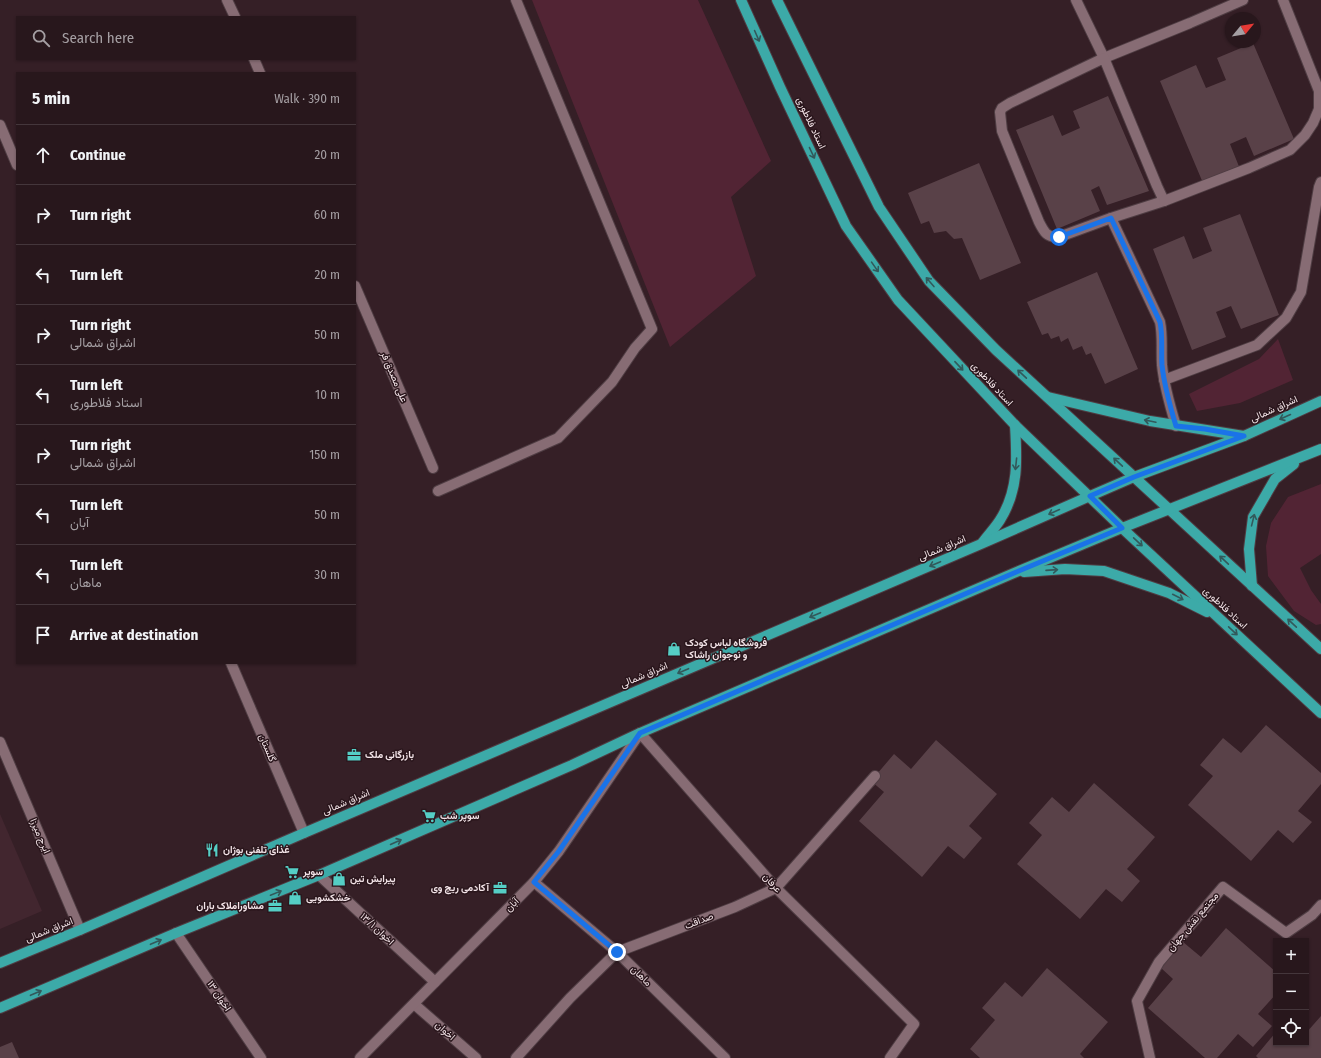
<!DOCTYPE html>
<meta charset="utf-8">
<style>
:root{--surface:#28171c;--page:#302025;--text:#f1f3f6;--muted:#a59fa3;--line:#44363b}
body{margin:0;font-family:"Fira Sans Condensed",Vazirmatn,sans-serif;background:var(--page);color:var(--text)}
.controls{position:absolute;right:12px;bottom:12px;display:grid;overflow:hidden;border-radius:0px;box-shadow:0 1px 3px #0004}
.controls button{width:36px;height:36px;display:grid;place-items:center;padding:0;border:0;border-bottom:1px solid var(--line);background:var(--surface);color:var(--text);font:20px sans-serif}
.compass{position:absolute;left:1225px;top:12px;width:36px;height:36px;border-radius:50%;background:var(--surface);box-shadow:0 1px 3px #0004;rotate:60deg}
.stop{position:absolute;width:12px;height:12px;margin:-9px;border:3px solid #1a73e8;border-radius:50%;background:#fff}
.stop.end{background:#1a73e8;border-color:#fff;box-shadow:0 1px 4px #0008}
.list{margin:0;padding:0;list-style:none}
h2{display:flex;justify-content:space-between;align-items:center;height:52px;margin:0;padding:0 16px;font-size:17px}
h2 small{font-size:13px;font-weight:400;color:var(--muted)}
.list li{display:grid;grid-template-columns:26px 1fr auto;gap:12px;align-items:center;box-sizing:border-box;height:60px;padding:0 16px;border-top:1px solid var(--line)}
.list b{display:block;font-size:15px;white-space:nowrap}
.list p{margin:0;font-size:13px;white-space:nowrap;color:var(--muted)}
.list em{font-size:13px;font-style:normal;color:var(--muted)}
.icon{flex:none;width:22px;height:22px;fill:none;stroke:currentColor;stroke-width:2;stroke-linecap:round;stroke-linejoin:round}
.map{position:relative;flex:none;width:1321px;height:1058px;overflow:hidden}
.search{position:absolute;background:var(--surface);box-shadow:0 1px 3px #0004;left:16px;top:16px;width:340px;height:44px;display:flex;align-items:center;gap:10px;box-sizing:border-box;padding:0 14px;border-radius:0px;color:var(--muted);font-size:15px}
.panel{position:absolute;background:var(--surface);box-shadow:0 1px 3px #0004;left:16px;top:72px;width:340px;height:592px;border-radius:0px}
.map>svg:first-child{display:block}
</style>
<div class="map">
<svg width="1321" height="1058" viewBox="0 0 1321 1058">
<rect width="100%" height="100%" fill="#351f26"/>
<!-- built -->
<polygon fill="#42262f" points="0,814 42,911 0,929"/>
<!-- green -->
<g fill="#522434">
<polygon points="532,0 698,0 771,161 731,197 756,276 670,347"/>
<polygon points="1278,339 1293,380 1240,403 1197,411 1189,394 1259,359"/>
<polygon points="1321,484 1321,554 1300,568 1311,590 1321,604 1321,624 1316,625 1294,611 1268,576 1266,546 1271,523 1288,497"/>
</g>
<!-- building -->
<g fill="#594148">
<polygon points="1253,43 1294,139 1254,156 1246,137 1230,144 1240,169 1203,183 1160,81 1196,65 1206,88 1226,80 1217,58"/>
<polygon points="1108,96 1149,191 1107,205 1099,186 1091,190 1100,211 1057,229 1016,130 1053,115 1062,136 1080,128 1073,111"/>
<polygon points="979,163 1021,263 980,280 962,238 954,239 946,231 934,233 929,221 921,224 908,193"/>
<polygon points="1240,214 1279,315 1241,329 1231,306 1216,312 1226,337 1192,350 1153,249 1184,236 1193,259 1212,251 1203,228"/>
<polygon points="1097,272 1138,369 1105,384 1091,353 1086,355 1082,346 1073,350 1068,338 1061,342 1059,336 1051,339 1048,333 1042,335 1027,302"/>
<polygon points="1266,725 1321,773 1321,784 1298,811 1312,822 1293,843 1278,830 1251,861 1188,805 1213,776 1200,765 1223,738 1241,753"/>
<polygon points="936,740 997,794 969,826 982,838 964,859 948,846 922,877 859,821 884,792 871,781 894,754 911,769"/>
<polygon points="1094,783 1155,837 1127,869 1140,881 1122,902 1106,889 1080,919 1017,864 1042,835 1029,823 1052,797 1069,812"/>
<polygon points="1226,928 1276,972 1276,994 1258,1014 1272,1026 1253,1047 1238,1034 1217,1058 1205,1058 1148,1008 1173,979 1161,968 1183,942 1201,957"/>
<polygon points="1047,968 1108,1022 1080,1054 1084,1058 980,1058 970,1049 995,1020 982,1008 1005,982 1022,997"/>
<polygon points="1321,1016 1321,1058 1258,1058 1256,1056 1276,1032 1276,1043 1294,1043 1296,1045 1297,1043 1306,1043 1306,1033"/>
<polygon points="12,1042 19,1058 0,1058 0,1047"/>
</g>
<g fill="none" stroke-linecap="round" stroke-linejoin="round">
<!-- minor casing -->
<g stroke="#4f3d43" stroke-width="12">
<g id="minor">
<polyline points="227,0 235,17"/>
<polyline points="1076,0 1104,58 1190,23 1243,0"/>
<path d="M1104 58 1157 186 1164 201 1111 218 1059 237C1047 238 1044 232 1039 222L1002 131 1000 112 1002 108 1010 103Z"/>
<polyline points="254,59 260,73"/>
<polyline points="0,125 17,165"/>
<polyline points="1164,201 1249,168 1290,150 1305,135 1313,123 1319,109 1319,91 1283,0"/>
<path d="M1111 218 1160 322C1163 336 1161 350 1162 365 1164 385 1170 406 1176 426"/>
<polyline points="355,286 433,468"/>
<polyline points="1164,380 1257,345 1286,318 1301,292 1319,187 1321,182"/>
<polyline points="438,491 558,438 612,382 635,348 652,329 516,0"/>
<polyline points="231,663 304,833"/>
<polyline points="0,742 80,930"/>
<polyline points="319,875 435,982"/>
<polyline points="534,882 617,952 725,1058"/>
<polyline points="176,933 261,1058"/>
<polyline points="414,1004 476,1058"/>
<polyline points="360,1058 534,882 559,851 640,733 776,888 914,1024 890,1058"/>
<polyline points="516,1058 570,998 617,952 735,907 776,888 875,776"/>
<polyline points="1150,1058 1137,1001 1159,962 1223,887 1286,933 1312,915 1321,905"/>
</g>
</g>
<!-- major casing -->
<g stroke="#4f3d43" stroke-width="12">
<g id="major">
<polyline points="741,0 780,87 846,226 898,300 1015,425 1122,528 1321,713"/>
<polyline points="777,0 879,207 929,281 996,350 1321,649"/>
<polyline points="1048,397 1150,421 1244,436"/>
<path d="M983 542C988 535 995 528 1000 520 1019 490 1017 459 1015 425"/>
<polyline points="1024,572 1065,569 1104,571 1169,593 1207,612"/>
<polyline points="1252,586 1249,549 1253,517 1275,479 1294,464"/>
<polyline points="0,963 80,930 304,833 981,544 1090,496 1134,477 1244,436 1321,401"/>
<polyline points="0,1008 176,933 319,875 572,765 640,733 1014,573 1122,528 1321,449"/>
</g>
</g>
<!-- minor -->
<use href="#minor" stroke="#876c74" stroke-width="10"/>
<!-- major -->
<use href="#major" stroke="#3caaa8" stroke-width="10"/>
</g>
<!-- one-way arrows -->
<defs><path id="oneway-shaft" d="M-6 0H5M1.5-3L5.5 0L1.5 3" fill="none" stroke-width="1.6" stroke-linecap="round" stroke-linejoin="round"/></defs>
<g stroke="#32595b">
<use href="#oneway-shaft" transform="translate(757 36) rotate(66)"/>
<use href="#oneway-shaft" transform="translate(812 153) rotate(65)"/>
<use href="#oneway-shaft" transform="translate(875 267) rotate(55)"/>
<use href="#oneway-shaft" transform="translate(930 282) rotate(-131)"/>
<use href="#oneway-shaft" transform="translate(959 366) rotate(47)"/>
<use href="#oneway-shaft" transform="translate(1022 374) rotate(-137)"/>
<use href="#oneway-shaft" transform="translate(1285 417) rotate(156)"/>
<use href="#oneway-shaft" transform="translate(1150 421) rotate(-168)"/>
<use href="#oneway-shaft" transform="translate(1118 462) rotate(-137)"/>
<use href="#oneway-shaft" transform="translate(1016 464) rotate(96)"/>
<use href="#oneway-shaft" transform="translate(1054 512) rotate(156)"/>
<use href="#oneway-shaft" transform="translate(1253 520) rotate(-76)"/>
<use href="#oneway-shaft" transform="translate(1138 542) rotate(43)"/>
<use href="#oneway-shaft" transform="translate(1224 560) rotate(-137)"/>
<use href="#oneway-shaft" transform="translate(935 564) rotate(157)"/>
<use href="#oneway-shaft" transform="translate(1052 570) rotate(-4)"/>
<use href="#oneway-shaft" transform="translate(1178 597) rotate(27)"/>
<use href="#oneway-shaft" transform="translate(815 615) rotate(157)"/>
<use href="#oneway-shaft" transform="translate(1292 623) rotate(-137)"/>
<use href="#oneway-shaft" transform="translate(1233 631) rotate(43)"/>
<use href="#oneway-shaft" transform="translate(683 671) rotate(157)"/>
<use href="#oneway-shaft" transform="translate(396 842) rotate(-24)"/>
<use href="#oneway-shaft" transform="translate(276 893) rotate(-22)"/>
<use href="#oneway-shaft" transform="translate(156 942) rotate(-23)"/>
<use href="#oneway-shaft" transform="translate(36 993) rotate(-23)"/>
</g>
<g fill="none" stroke-linecap="round" stroke-linejoin="round">
<!-- route -->
<path stroke="#1a73e8" stroke-width="5" d="M617 952 534 882 559 851 640 733 1014 573 1122 528 1090 496 1134 477 1244 436 1205 429 1176 426C1170 406 1164 385 1162 365 1161 350 1163 336 1160 322L1111 218 1059 237"/>
</g>
<!-- icons -->
<defs>
<g id="shop-bare" transform="scale(1.08)"><path d="M-5-2.5h2.3a2.7 3.5 0 0 1 5.4 0H5L5.5 6h-11ZM-1.5-2.5h3a1.5 2.3 0 0 0-3 0Z" fill="#55cec5" stroke="#2a161c" stroke-width="2.5" paint-order="stroke"/></g>
<g id="office-bare" transform="scale(1.08)"><path d="M-6-3h4V-5.5h4V-3h4V5H-6ZM-1-4.5V-3h2v-1.5ZM-6 0V1H6V0Z" fill="#55cec5" stroke="#2a161c" stroke-width="2.5" paint-order="stroke"/></g>
<g id="supermarket-bare" transform="scale(1.08)"><path d="M-6-5.5h2.5l.6 2H6L4.5 2H-2.5L-4.4-4H-6ZM-1.5 3.2a1.3 1.3 0 1 0 .1 0ZM3 3.2a1.3 1.3 0 1 0 .1 0Z" fill="#55cec5" stroke="#2a161c" stroke-width="2.5" paint-order="stroke"/></g>
<g id="restaurant-bare" transform="scale(1.08)"><path d="M-5-6h1v4h1v-4h1v4h1v-4h1v5L-1.5 .5V6h-2V.5L-5-1ZM5-6V6H3V1.5H1.5Q1.5-4 5-6Z" fill="#55cec5" stroke="#2a161c" stroke-width="2.5" paint-order="stroke"/></g>
</defs>
<g fill-rule="evenodd">
<use href="#shop-bare" x="674" y="649"/>
<use href="#office-bare" x="354" y="755"/>
<use href="#supermarket-bare" x="429" y="816"/>
<use href="#restaurant-bare" x="212" y="850"/>
<use href="#supermarket-bare" x="292" y="872"/>
<use href="#shop-bare" x="339" y="879"/>
<use href="#office-bare" x="500" y="888"/>
<use href="#shop-bare" x="295" y="898"/>
<use href="#office-bare" x="275" y="906"/>
</g>
<g text-anchor="middle" dominant-baseline="central" stroke-width="3" stroke-linejoin="round" paint-order="stroke">
<!-- street labels -->
<g font-size="10" fill="#f3e4e8" stroke="#2a161c">
<text transform="translate(811 123) rotate(65)">استاد فلاطوری</text>
<text transform="translate(394 377) rotate(67)">علی مصدق فر</text>
<text transform="translate(992 384) rotate(47)">استاد فلاطوری</text>
<text transform="translate(1274 409) rotate(-24)">اشراق شمالی</text>
<text transform="translate(942 548) rotate(-23)">اشراق شمالی</text>
<text transform="translate(1225 608) rotate(43)">استاد فلاطوری</text>
<text transform="translate(644 675) rotate(-23)">اشراق شمالی</text>
<text transform="translate(267 748) rotate(67)">گلستان</text>
<text transform="translate(346 802) rotate(-23)">اشراق شمالی</text>
<text transform="translate(40 836) rotate(67)">ایرج میرزا</text>
<text transform="translate(772 883) rotate(47)">عرفان</text>
<text transform="translate(512 905) rotate(-45)">آبان</text>
<text transform="translate(699 921) rotate(-21)">صداقت</text>
<text transform="translate(1193 922) rotate(-50)">مجتمع نقش جهان</text>
<text transform="translate(377 929) rotate(43)">اخوان ۱۳/۱</text>
<text transform="translate(49 930) rotate(-22)">اشراق شمالی</text>
<text transform="translate(641 976) rotate(44)">ماهان</text>
<text transform="translate(219 996) rotate(56)">اخوان ۱۳</text>
<text transform="translate(445 1031) rotate(41)">اخوان</text>
</g>
<!-- poi labels -->
<g font-size="10" font-weight="bold" fill="#f3e4e8" stroke="#2a161c" text-anchor="start">
<text x="685" y="643">فروشگاه لباس کودک<tspan x="685" dy="12">و نوجوان راشاک</tspan></text>
<text x="365" y="755">بازرگانی ملک</text>
<text x="440" y="816">سوپر شب</text>
<text x="223" y="850">غذای تلفنی بوژان</text>
<text x="303" y="872">سوپر</text>
<text x="350" y="879">پیرایش تین</text>
<text x="489" y="888" text-anchor="end">آکادمی ریچ وی</text>
<text x="306" y="898">خشکشویی</text>
<text x="264" y="906" text-anchor="end">مشاوراملاک باران</text>
</g>
</g>
</svg>
<div class="controls">
<button>+</button>
<button>−</button>
<button><svg class="icon" aria-label="locate" viewBox="0 0 24 24"><circle cx="12" cy="12" r="6"/><path d="M12 2v4M12 18v4M2 12h4M18 12h4"/></svg></button>
</div>
<svg class="compass" viewBox="-18 -18 36 36"><path d="M0-13l5 13h-10z" fill="#e53935"/><path d="M0 13l5-13h-10z" fill="#a59fa3"/></svg>
<div class="stop" style="left:1059px;top:237px"></div>
<div class="stop end" style="left:617px;top:952px"></div>
<div class="search"><svg class="icon" aria-label="search" viewBox="0 0 24 24"><circle cx="10" cy="10" r="6"/><path d="M15 15l6 6"/></svg>Search here</div>
<section class="panel">
<h2>5 min<small>Walk · 390 m</small></h2>
<ul class="list">
<li><svg class="icon" aria-label="ahead" viewBox="0 0 24 24"><path d="M12 20V5M6 11l6-6 6 6"/></svg><div><b>Continue</b></div><em>20 m</em></li>
<li><svg class="icon" aria-label="right" viewBox="0 0 24 24"><path d="M7 20v-9h11M14 6l5 5-5 5"/></svg><div><b>Turn right</b></div><em>60 m</em></li>
<li><svg class="icon" aria-label="left" viewBox="0 0 24 24"><path d="M17 20v-9H6M10 6l-5 5 5 5"/></svg><div><b>Turn left</b></div><em>20 m</em></li>
<li><svg class="icon" aria-label="right" viewBox="0 0 24 24"><path d="M7 20v-9h11M14 6l5 5-5 5"/></svg><div><b>Turn right</b><p>اشراق شمالی</p></div><em>50 m</em></li>
<li><svg class="icon" aria-label="left" viewBox="0 0 24 24"><path d="M17 20v-9H6M10 6l-5 5 5 5"/></svg><div><b>Turn left</b><p>استاد فلاطوری</p></div><em>10 m</em></li>
<li><svg class="icon" aria-label="right" viewBox="0 0 24 24"><path d="M7 20v-9h11M14 6l5 5-5 5"/></svg><div><b>Turn right</b><p>اشراق شمالی</p></div><em>150 m</em></li>
<li><svg class="icon" aria-label="left" viewBox="0 0 24 24"><path d="M17 20v-9H6M10 6l-5 5 5 5"/></svg><div><b>Turn left</b><p>آبان</p></div><em>50 m</em></li>
<li><svg class="icon" aria-label="left" viewBox="0 0 24 24"><path d="M17 20v-9H6M10 6l-5 5 5 5"/></svg><div><b>Turn left</b><p>ماهان</p></div><em>30 m</em></li>
<li><svg class="icon" aria-label="arrive" viewBox="0 0 24 24"><path d="M6 21V4h12l-3 4 3 4H6"/></svg><div><b>Arrive at destination</b></div></li>
</ul>
</section>
</div>
